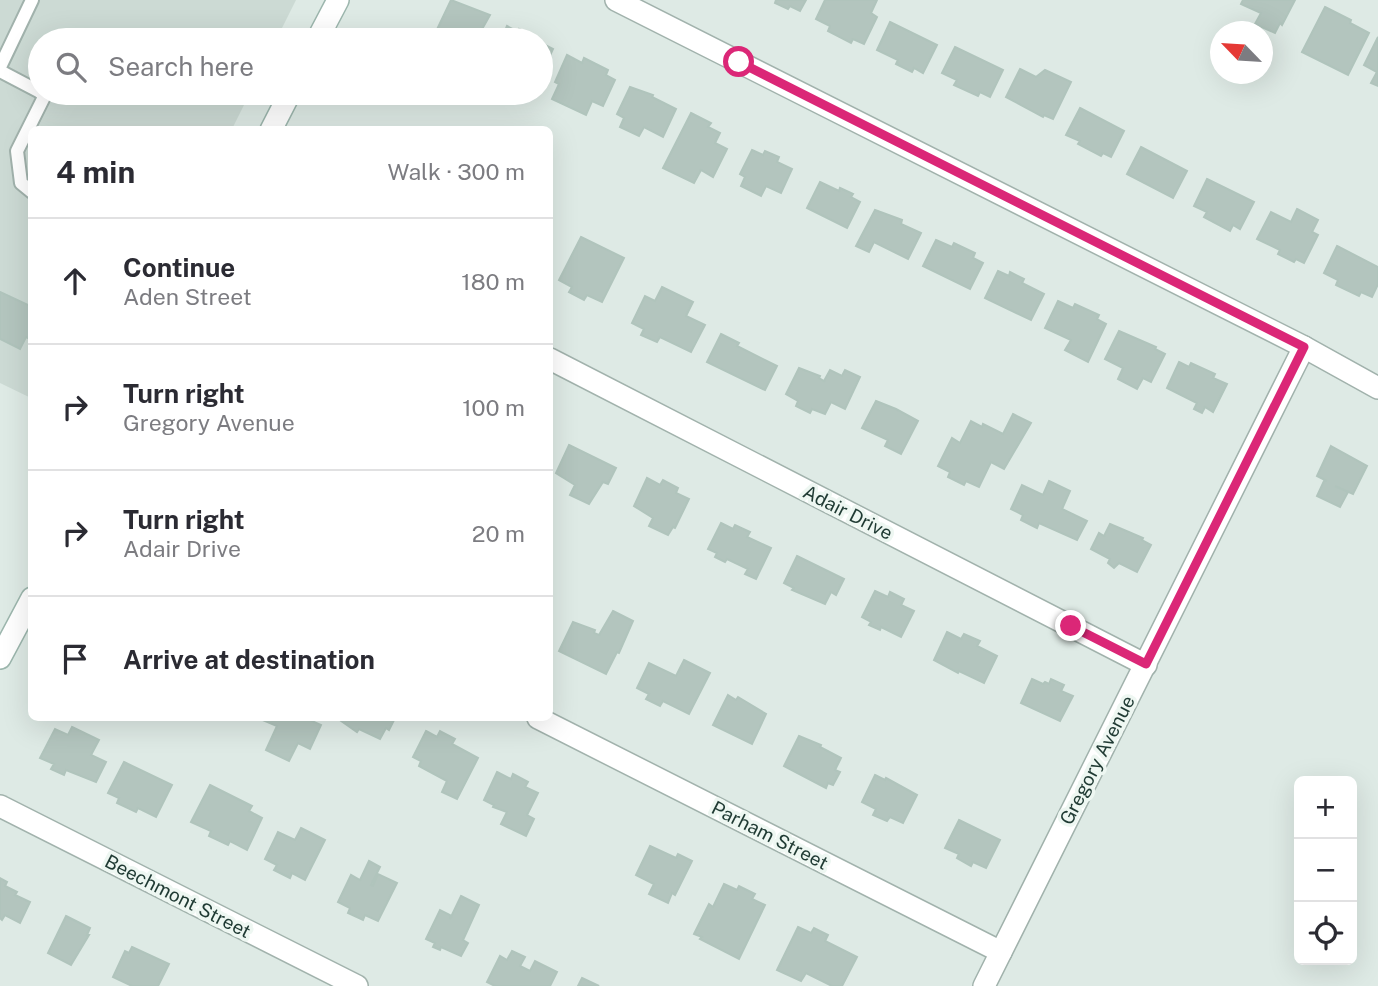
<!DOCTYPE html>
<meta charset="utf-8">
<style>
:root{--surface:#fff;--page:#f7f7f7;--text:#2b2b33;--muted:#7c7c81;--line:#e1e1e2}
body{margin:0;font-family:"Public Sans",sans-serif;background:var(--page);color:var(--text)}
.controls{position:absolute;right:21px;bottom:21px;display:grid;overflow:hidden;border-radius:10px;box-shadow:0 7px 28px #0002}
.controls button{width:63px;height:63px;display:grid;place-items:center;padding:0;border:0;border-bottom:2px solid var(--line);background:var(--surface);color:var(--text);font:35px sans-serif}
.compass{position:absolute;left:1210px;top:21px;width:63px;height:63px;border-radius:50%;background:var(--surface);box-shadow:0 7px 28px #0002;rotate:295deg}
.stop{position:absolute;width:21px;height:21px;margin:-16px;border:5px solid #db2777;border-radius:50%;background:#fff}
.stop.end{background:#db2777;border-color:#fff;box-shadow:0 2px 7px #0008}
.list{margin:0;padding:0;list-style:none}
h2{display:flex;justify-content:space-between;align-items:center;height:91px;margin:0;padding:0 28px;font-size:30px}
h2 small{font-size:23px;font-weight:400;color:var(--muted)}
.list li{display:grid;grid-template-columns:46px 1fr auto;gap:21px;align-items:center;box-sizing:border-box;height:126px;padding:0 28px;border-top:2px solid var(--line)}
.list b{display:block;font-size:26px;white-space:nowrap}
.list p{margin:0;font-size:23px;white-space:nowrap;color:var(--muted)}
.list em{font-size:23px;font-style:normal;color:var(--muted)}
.icon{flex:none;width:38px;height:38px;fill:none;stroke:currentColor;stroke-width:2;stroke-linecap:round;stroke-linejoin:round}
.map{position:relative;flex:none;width:1378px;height:986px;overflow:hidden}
.search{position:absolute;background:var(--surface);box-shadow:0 7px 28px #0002;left:28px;top:28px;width:525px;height:77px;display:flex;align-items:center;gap:18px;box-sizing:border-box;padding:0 24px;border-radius:38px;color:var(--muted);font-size:26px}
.panel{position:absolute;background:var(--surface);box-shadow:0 7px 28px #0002;left:28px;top:126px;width:525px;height:595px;border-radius:10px}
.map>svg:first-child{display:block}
</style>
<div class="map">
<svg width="1378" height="986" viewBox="0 0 1378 986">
<rect width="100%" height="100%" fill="#deeae5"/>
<!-- built -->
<polygon fill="#ccdad4" points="0,0 296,0 276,40 40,40 40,93 250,93 232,129 32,130 31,398 0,383"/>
<!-- building -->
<g fill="#b3c5be" stroke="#b0c4bc" stroke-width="2">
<polygon points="451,0 490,15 476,40 464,38 463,40 432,40"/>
<polygon points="776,0 806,0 800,11 790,6 788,9 775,3"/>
<polygon points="825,0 877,0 871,13 877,17 864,44 853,39 851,43 828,31 830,26 816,19"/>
<polygon points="1243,0 1295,0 1282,25 1280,23 1275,33 1255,24 1261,13 1241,4"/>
<polygon points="1325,7 1351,20 1350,23 1369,33 1348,75 1302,52"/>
<polygon points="890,22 937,45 923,73 914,68 912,72 896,64 898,60 877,50"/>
<polygon points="507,26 518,32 519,29 532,35 531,38 535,40 501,40"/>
<polygon points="1378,37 1378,86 1371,83 1377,72 1364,65"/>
<polygon points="541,43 553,49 541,75"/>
<polygon points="955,47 1003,70 990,97 980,92 978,96 954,85 957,80 942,73"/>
<polygon points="567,55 582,63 584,58 608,70 606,75 615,80 603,106 592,101 586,115 552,99 559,84 555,82"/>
<polygon points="1020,69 1036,77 1045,70 1071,82 1053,119 1044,115 1043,117 1006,97"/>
<polygon points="630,87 653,95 652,97 676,109 663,137 644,127 639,136 620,127 624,118 617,114"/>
<polygon points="1080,108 1124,131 1111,157 1103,153 1101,156 1078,144 1080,141 1066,135"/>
<polygon points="691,113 711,123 708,127 720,133 715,143 727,149 713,177 701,170 694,183 663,168"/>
<polygon points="1141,147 1187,171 1173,198 1127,174"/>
<polygon points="752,150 763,155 765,151 779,157 777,162 792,169 781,193 766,186 761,196 741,186 745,177 740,174"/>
<polygon points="1207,179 1254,202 1240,229 1233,225 1230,231 1204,217 1207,212 1194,206"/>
<polygon points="820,182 839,191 840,188 853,194 851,197 860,202 847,228 807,208"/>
<polygon points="1297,209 1318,220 1312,232 1318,235 1304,263 1296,259 1294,262 1278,254 1280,250 1257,239 1271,212 1291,222"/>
<polygon points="875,210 902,220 901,224 921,233 908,259 874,242 869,252 856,246"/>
<polygon points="581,237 624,258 602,302 587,295 584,300 569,292 572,287 559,280"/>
<polygon points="936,240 952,247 954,243 975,253 973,258 983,263 970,289 923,266"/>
<polygon points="1337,246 1378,267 1378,284 1372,297 1361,292 1359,296 1336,285 1338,280 1324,273"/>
<polygon points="998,271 1009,276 1010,272 1024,279 1022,283 1044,294 1031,320 985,298"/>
<polygon points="662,287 693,302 686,316 705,325 691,352 660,337 657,342 641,335 644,329 632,323 645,296 655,301"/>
<polygon points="0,292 32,307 32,336 30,339 26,337 20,349 0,339"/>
<polygon points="1058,301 1073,308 1075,304 1099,315 1097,319 1106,324 1088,362 1065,350 1071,340 1045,328"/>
<polygon points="1119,331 1156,347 1155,349 1165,354 1151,382 1143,378 1137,389 1118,379 1123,368 1105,359"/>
<polygon points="721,334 739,343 737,346 777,366 765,390 707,362"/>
<polygon points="1179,362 1189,367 1191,363 1215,374 1213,378 1227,384 1213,412 1205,407 1202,413 1194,409 1197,403 1167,388"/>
<polygon points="799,368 820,376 819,378 824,381 830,370 842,376 845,370 860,377 845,409 831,402 825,414 812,409 810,413 796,406 798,401 786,394"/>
<polygon points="876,401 896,409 918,421 901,454 885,446 888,440 862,428"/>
<polygon points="1013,414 1031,423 1004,469 991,462 979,487 966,481 964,485 948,477 950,472 938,466 952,438 960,443 971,421 982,427 983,424 1003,434"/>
<polygon points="569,445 616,468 608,484 603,482 589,504 570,495 575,485 556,473"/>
<polygon points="1331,446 1367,466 1353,494 1335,486 1348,492 1340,507 1317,496 1324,481 1327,481 1317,476"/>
<polygon points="647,478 660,485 663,480 678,488 676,493 689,499 675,528 673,527 668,535 649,526 653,518 634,506"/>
<polygon points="1049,481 1070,491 1062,509 1087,521 1077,540 1039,523 1037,528 1021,520 1023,515 1011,509 1022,485 1043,495"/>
<polygon points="721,523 733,529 735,525 750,532 747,537 771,548 756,579 745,574 748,569 727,559 725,562 715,557 717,553 708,549"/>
<polygon points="1110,524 1143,538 1142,540 1151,545 1137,572 1119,563 1114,568 1108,563 1110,559 1091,549 1099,533 1104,536"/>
<polygon points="797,556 844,579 836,595 831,592 825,604 792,590 794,588 784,583"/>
<polygon points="875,591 888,597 890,592 904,599 901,605 914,611 901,637 881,627 880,630 869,625 871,622 862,617"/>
<polygon points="613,611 633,621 619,653 617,652 606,674 559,651 573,622 595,630 594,633 599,635"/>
<polygon points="947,632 961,639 964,634 980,641 977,646 997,656 984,683 959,671 958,673 934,660"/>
<polygon points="684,660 710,673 689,714 663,701 660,706 646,699 649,694 637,688 649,663 676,676"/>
<polygon points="1032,679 1043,684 1045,682 1049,684 1051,679 1064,685 1061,691 1073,696 1060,721 1021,703"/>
<polygon points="728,695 736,700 738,697 766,714 752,744 713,725"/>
<polygon points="258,718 305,718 321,725 310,749 298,743 289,761 266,750 277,726"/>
<polygon points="337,718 395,718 389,730 386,728 380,739 359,729 357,732"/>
<polygon points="72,727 99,740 91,755 106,762 96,782 66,770 64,775 51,769 54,764 40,758 55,729 68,735"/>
<polygon points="426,731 437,737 440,731 455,739 452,744 478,758 457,799 442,792 447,781 419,766 421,761 413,757"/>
<polygon points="799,736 821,745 820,747 841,758 835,770 840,772 833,785 828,783 826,788 784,766"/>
<polygon points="124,762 172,785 156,817 138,808 136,812 117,803 119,798 108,793"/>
<polygon points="497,772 511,779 513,774 528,782 525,787 538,793 527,815 534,819 526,836 501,824 507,812 493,807 494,805 484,800"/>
<polygon points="875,775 885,780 886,778 917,795 903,823 890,817 887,821 873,815 876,809 862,802"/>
<polygon points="210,785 252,806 249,811 262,818 247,850 230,841 228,845 209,836 211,831 191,822"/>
<polygon points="959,820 1000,840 986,868 973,862 971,866 957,858 959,854 945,848"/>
<polygon points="301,828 325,840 305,880 292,873 290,878 274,870 277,865 265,859 278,832 295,840"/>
<polygon points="650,846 676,858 678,854 692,861 675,895 672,893 668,903 649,894 654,884 636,875"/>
<polygon points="369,861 380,867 371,885 373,886 378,874 397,883 378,921 365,915 363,920 348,913 350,908 338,902 351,875 360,880"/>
<polygon points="0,878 7,882 5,886 17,892 15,895 30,902 20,923 5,915 2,920 0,918"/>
<polygon points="724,884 737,890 739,886 755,894 752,899 765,905 739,959 700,939 702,937 694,934 709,904 713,907"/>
<polygon points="461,896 479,905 463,940 468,943 461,956 441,947 440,950 433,947 435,943 426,939 440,910 450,915 450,919"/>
<polygon points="66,916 90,928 87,935 89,935 71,965 48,953"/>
<polygon points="798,927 811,933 814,928 828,935 825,941 857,957 842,986 832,986 806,973 801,981 777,970"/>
<polygon points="132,947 169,964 158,986 132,986 113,977 125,951 129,953"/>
<polygon points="512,951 525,957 520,966 530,971 535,961 557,972 550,986 495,986 487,982 500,956 507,960"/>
<polygon points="582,978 599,986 578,986"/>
</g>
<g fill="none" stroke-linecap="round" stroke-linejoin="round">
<!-- lane casing -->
<g stroke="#a1b2ac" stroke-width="16">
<g id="lane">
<polyline points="0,67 32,0"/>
<polyline points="0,71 40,92"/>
<polyline points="32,192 21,183 17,151 45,95 41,93"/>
</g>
</g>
<!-- street casing -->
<g stroke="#a1b2ac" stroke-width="24">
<g id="street">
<polyline points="616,0 1304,347 1378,388"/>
<polyline points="550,359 1146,665"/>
<polyline points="538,718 1001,952"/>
<polyline points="0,806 357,986"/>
<polyline points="984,986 1304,347"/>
</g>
</g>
<!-- secondary casing -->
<g stroke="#9cb6ad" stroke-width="24">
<g id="secondary">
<polyline points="317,40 338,0"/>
<polyline points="271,130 290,93"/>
<polyline points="0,658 32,598"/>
</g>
</g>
<!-- lane -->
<use href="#lane" stroke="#fff" stroke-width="12"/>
<!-- street -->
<use href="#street" stroke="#fff" stroke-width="21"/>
<!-- secondary -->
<use href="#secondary" stroke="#fff" stroke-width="21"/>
</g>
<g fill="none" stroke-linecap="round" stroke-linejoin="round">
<!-- route -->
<polyline stroke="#db2777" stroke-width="9" points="739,62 1304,347 1146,664 1071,626"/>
</g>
<g text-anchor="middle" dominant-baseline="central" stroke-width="7" stroke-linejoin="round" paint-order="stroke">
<!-- street labels -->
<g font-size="19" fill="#1f3a33" stroke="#eef7f2">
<text transform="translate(848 512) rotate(27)">Adair Drive</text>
<text transform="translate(1097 760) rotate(-63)">Gregory Avenue</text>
<text transform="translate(770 835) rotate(27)">Parham Street</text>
<text transform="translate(178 896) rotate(27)">Beechmont Street</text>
</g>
</g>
</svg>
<div class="controls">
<button>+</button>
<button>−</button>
<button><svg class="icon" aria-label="locate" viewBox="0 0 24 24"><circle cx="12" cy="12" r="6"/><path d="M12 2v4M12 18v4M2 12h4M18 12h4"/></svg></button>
</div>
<svg class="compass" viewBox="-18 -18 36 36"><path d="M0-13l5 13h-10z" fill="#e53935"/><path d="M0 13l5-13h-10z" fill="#7c7c81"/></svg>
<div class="stop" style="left:739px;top:62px"></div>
<div class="stop end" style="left:1071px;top:626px"></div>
<div class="search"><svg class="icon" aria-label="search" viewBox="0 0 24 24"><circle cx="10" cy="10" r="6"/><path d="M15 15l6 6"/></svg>Search here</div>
<section class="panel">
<h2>4 min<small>Walk · 300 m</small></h2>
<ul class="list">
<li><svg class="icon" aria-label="ahead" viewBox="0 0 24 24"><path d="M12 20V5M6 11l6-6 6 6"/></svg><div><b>Continue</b><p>Aden Street</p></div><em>180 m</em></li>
<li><svg class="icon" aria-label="right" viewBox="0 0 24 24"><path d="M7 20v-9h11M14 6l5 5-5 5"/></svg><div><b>Turn right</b><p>Gregory Avenue</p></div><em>100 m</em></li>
<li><svg class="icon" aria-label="right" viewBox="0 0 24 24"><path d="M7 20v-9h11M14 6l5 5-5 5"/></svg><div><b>Turn right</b><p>Adair Drive</p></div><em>20 m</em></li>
<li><svg class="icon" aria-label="arrive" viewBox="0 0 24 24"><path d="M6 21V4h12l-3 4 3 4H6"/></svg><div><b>Arrive at destination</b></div></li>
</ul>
</section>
</div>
